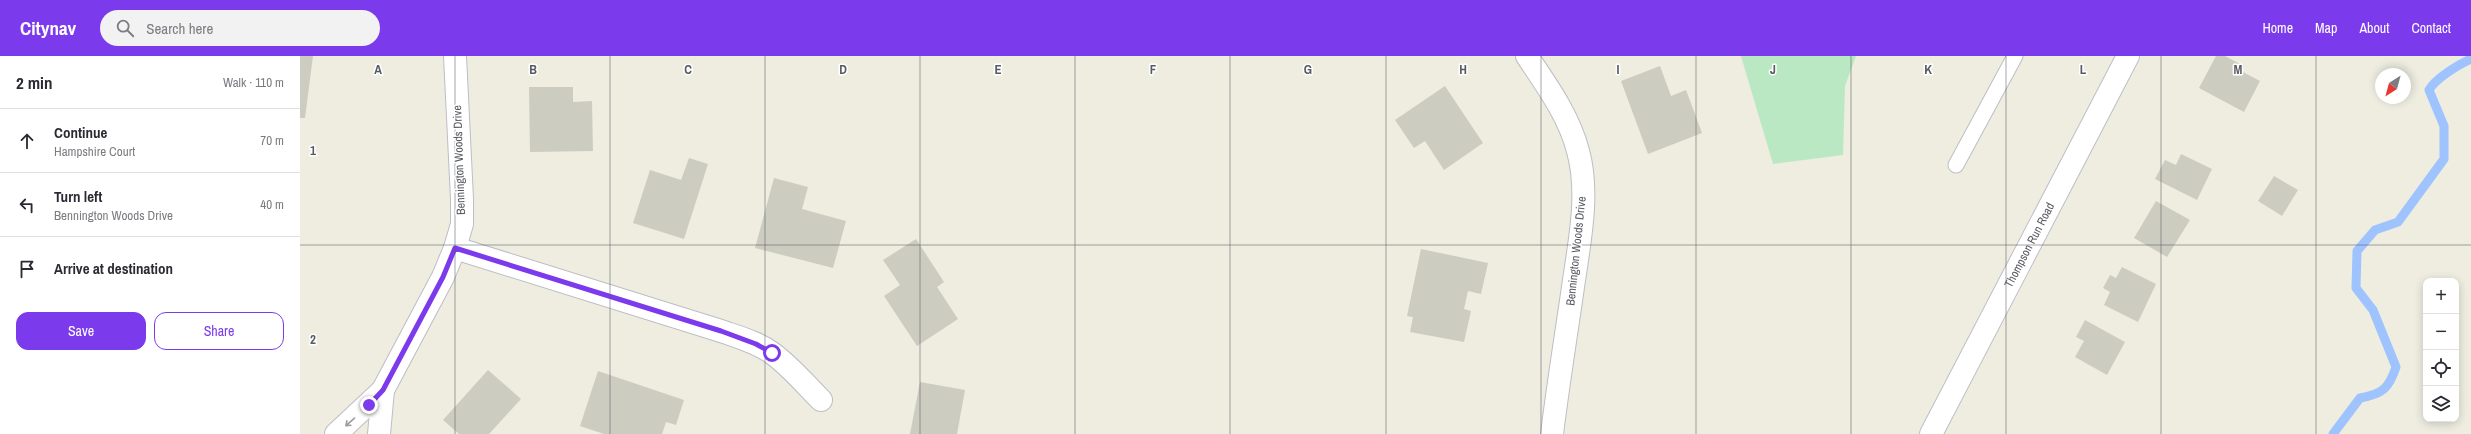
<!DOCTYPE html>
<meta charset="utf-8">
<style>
:root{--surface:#fff;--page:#f2f2f3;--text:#2b2b33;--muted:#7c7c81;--line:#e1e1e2;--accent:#7c3aed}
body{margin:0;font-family:"Archivo Narrow",sans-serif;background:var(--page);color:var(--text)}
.controls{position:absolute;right:12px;bottom:12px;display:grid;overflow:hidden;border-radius:8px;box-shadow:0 2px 10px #0003}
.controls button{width:36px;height:36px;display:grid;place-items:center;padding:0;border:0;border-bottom:1px solid var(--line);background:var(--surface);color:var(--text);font:20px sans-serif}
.compass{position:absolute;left:2075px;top:12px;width:36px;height:36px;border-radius:50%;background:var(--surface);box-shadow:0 2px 10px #0003;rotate:216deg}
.stop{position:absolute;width:12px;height:12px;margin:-9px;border:3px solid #7c3aed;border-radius:50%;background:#fff}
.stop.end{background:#7c3aed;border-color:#fff;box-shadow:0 1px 4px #0008}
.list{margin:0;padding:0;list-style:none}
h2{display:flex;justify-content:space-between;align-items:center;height:52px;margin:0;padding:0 16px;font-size:17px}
h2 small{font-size:13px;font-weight:400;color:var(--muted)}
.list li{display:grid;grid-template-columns:26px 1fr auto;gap:12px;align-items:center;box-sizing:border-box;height:64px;padding:0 16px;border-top:1px solid var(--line)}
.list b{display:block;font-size:15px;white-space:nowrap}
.list p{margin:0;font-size:13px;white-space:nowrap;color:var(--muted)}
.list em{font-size:13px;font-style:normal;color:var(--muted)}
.actions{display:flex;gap:8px;padding:12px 16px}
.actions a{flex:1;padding:9px 0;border:1px solid var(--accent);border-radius:12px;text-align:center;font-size:14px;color:var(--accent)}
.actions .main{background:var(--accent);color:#fff}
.icon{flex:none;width:22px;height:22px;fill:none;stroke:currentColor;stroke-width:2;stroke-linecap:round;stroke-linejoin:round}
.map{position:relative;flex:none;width:2171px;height:378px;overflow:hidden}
header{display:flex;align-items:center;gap:24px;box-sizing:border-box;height:56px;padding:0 20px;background:var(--accent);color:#fff}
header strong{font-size:19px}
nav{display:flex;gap:22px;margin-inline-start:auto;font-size:14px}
.search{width:280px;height:36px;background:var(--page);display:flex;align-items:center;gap:10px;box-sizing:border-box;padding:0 14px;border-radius:22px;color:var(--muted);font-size:15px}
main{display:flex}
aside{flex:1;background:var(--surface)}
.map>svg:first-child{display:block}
</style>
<header>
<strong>Citynav</strong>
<div class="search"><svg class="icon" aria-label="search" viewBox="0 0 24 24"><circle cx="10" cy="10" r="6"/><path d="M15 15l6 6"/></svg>Search here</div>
<nav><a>Home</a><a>Map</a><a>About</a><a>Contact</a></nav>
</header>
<main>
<aside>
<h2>2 min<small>Walk · 110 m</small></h2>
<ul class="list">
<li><svg class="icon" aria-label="ahead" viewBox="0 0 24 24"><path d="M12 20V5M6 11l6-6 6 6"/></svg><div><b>Continue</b><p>Hampshire Court</p></div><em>70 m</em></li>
<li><svg class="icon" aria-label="left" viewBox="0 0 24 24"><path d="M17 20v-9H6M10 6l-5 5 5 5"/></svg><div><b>Turn left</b><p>Bennington Woods Drive</p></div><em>40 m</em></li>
<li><svg class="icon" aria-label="arrive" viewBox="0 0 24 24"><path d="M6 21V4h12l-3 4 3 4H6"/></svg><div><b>Arrive at destination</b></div></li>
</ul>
<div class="actions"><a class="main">Save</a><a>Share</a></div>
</aside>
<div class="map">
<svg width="2171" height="378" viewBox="0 0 2171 378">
<rect width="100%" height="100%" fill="#eeede0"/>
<!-- green -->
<polygon fill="#b9e8c2" points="1441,0 1556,0 1545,30 1543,99 1473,108"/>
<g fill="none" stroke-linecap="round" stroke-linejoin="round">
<!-- stream -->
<path stroke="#9ec3ff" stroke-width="9" d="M2033 378 2060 342C2083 338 2089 332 2096 311L2073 254 2056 232 2057 195 2075 174 2098 166 2144 103V70L2129 34C2135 23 2159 8 2171 3"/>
</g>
<!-- building -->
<g fill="#cdccc1">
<polygon points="0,0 13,0 5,62 0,62"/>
<polygon points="1916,0 1925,0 1944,10 1941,15 1960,25 1944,56 1899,32"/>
<polygon points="1360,10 1371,40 1386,34 1402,77 1348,98 1321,25"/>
<polygon points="1145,30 1183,87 1144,114 1125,85 1114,92 1095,64"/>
<polygon points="229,31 273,31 273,46 292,45 293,95 230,96"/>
<polygon points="1881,98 1912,113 1897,144 1855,123 1865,104 1876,109"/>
<polygon points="389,102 408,108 384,183 333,167 350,114 381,124"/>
<polygon points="1974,120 1998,134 1982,160 1958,145"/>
<polygon points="474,122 508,131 502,153 546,165 533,212 455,192"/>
<polygon points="1856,145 1890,164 1867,201 1834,182"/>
<polygon points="616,183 644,226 637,231 658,263 617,290 584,240 600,229 583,204"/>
<polygon points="1121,193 1188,207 1181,238 1168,235 1164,253 1171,255 1164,286 1110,276 1113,261 1107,260"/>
<polygon points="1822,211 1856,228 1838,266 1804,249 1810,236 1803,232 1810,219 1816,222"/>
<polygon points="1785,264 1825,286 1807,319 1775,301 1784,285 1776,281"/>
<polygon points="188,314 221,343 189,378 159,378 143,364"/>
<polygon points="298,315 384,344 376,369 366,366 362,378 304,378 280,370"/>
<polygon points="620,326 665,334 657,378 610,378"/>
</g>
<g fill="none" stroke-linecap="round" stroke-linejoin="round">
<!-- lane casing -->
<g stroke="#bdbec5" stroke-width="17">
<polyline id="lane" points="1656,109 1715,0"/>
</g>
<!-- street casing -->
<g stroke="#bdbec5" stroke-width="24">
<g id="street">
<path d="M1227 0C1247 30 1269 60 1278 95 1290 138 1279 188 1273 231 1266 280 1258 329 1252 378"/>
<path d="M155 192 421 275C438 281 457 286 472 297 490 310 505 328 521 344"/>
<polyline points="36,378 83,334 143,221 155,192 162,168 162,143 155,0"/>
<polyline points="79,378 83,334"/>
</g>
</g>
<!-- secondary casing -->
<g stroke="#bdbfc7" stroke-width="24">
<g id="secondary">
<path id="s1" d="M1631 378 1828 0"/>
</g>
</g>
<!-- lane -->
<use href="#lane" stroke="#fff" stroke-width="15"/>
<!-- street -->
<use href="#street" stroke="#fff" stroke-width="22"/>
<!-- secondary -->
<use href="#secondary" stroke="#fff" stroke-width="22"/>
</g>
<!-- one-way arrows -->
<defs><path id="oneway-shaft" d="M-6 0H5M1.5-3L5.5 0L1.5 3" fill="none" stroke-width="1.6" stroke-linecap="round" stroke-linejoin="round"/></defs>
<use stroke="#9b9da1" href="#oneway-shaft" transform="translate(50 366) rotate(139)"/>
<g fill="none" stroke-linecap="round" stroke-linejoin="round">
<!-- route -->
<polyline stroke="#7c3aed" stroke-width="5" points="69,349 83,334 143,221 155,192 421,275 456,288 472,297"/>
</g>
<!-- grid -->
<path fill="none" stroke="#595b63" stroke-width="1" stroke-opacity="0.55" d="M155 0V378M310 0V378M465 0V378M620 0V378M775 0V378M930 0V378M1086 0V378M1241 0V378M1396 0V378M1551 0V378M1706 0V378M1861 0V378M2016 0V378M0 189H2171"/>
<g text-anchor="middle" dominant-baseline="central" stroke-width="3" stroke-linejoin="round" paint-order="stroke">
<!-- street labels -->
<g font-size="12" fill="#595b63" stroke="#fff">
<text transform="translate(159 104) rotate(-92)">Bennington Woods Drive</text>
<text stroke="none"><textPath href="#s1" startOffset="213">Thompson Run Road</textPath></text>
<text transform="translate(1276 195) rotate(-84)">Bennington Woods Drive</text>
</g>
</g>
<g font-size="13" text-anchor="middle" font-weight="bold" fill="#595b63" stroke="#fff" stroke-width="3" stroke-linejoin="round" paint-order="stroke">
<text x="78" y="18">A</text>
<text x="233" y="18">B</text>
<text x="388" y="18">C</text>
<text x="543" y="18">D</text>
<text x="698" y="18">E</text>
<text x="853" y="18">F</text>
<text x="1008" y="18">G</text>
<text x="1163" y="18">H</text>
<text x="1318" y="18">I</text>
<text x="1473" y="18">J</text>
<text x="1628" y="18">K</text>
<text x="1783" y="18">L</text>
<text x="1938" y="18">M</text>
<text x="13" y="99">1</text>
<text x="13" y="288">2</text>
</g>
</svg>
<div class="controls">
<button>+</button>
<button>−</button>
<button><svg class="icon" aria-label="locate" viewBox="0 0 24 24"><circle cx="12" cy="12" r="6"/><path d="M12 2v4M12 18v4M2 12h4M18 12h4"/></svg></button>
<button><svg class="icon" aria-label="layers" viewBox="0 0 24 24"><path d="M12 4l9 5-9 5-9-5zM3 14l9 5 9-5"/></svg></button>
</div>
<svg class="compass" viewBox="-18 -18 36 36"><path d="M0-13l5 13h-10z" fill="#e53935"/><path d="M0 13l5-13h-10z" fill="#7c7c81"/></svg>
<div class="stop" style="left:472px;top:297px"></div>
<div class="stop end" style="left:69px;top:349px"></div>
</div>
</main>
